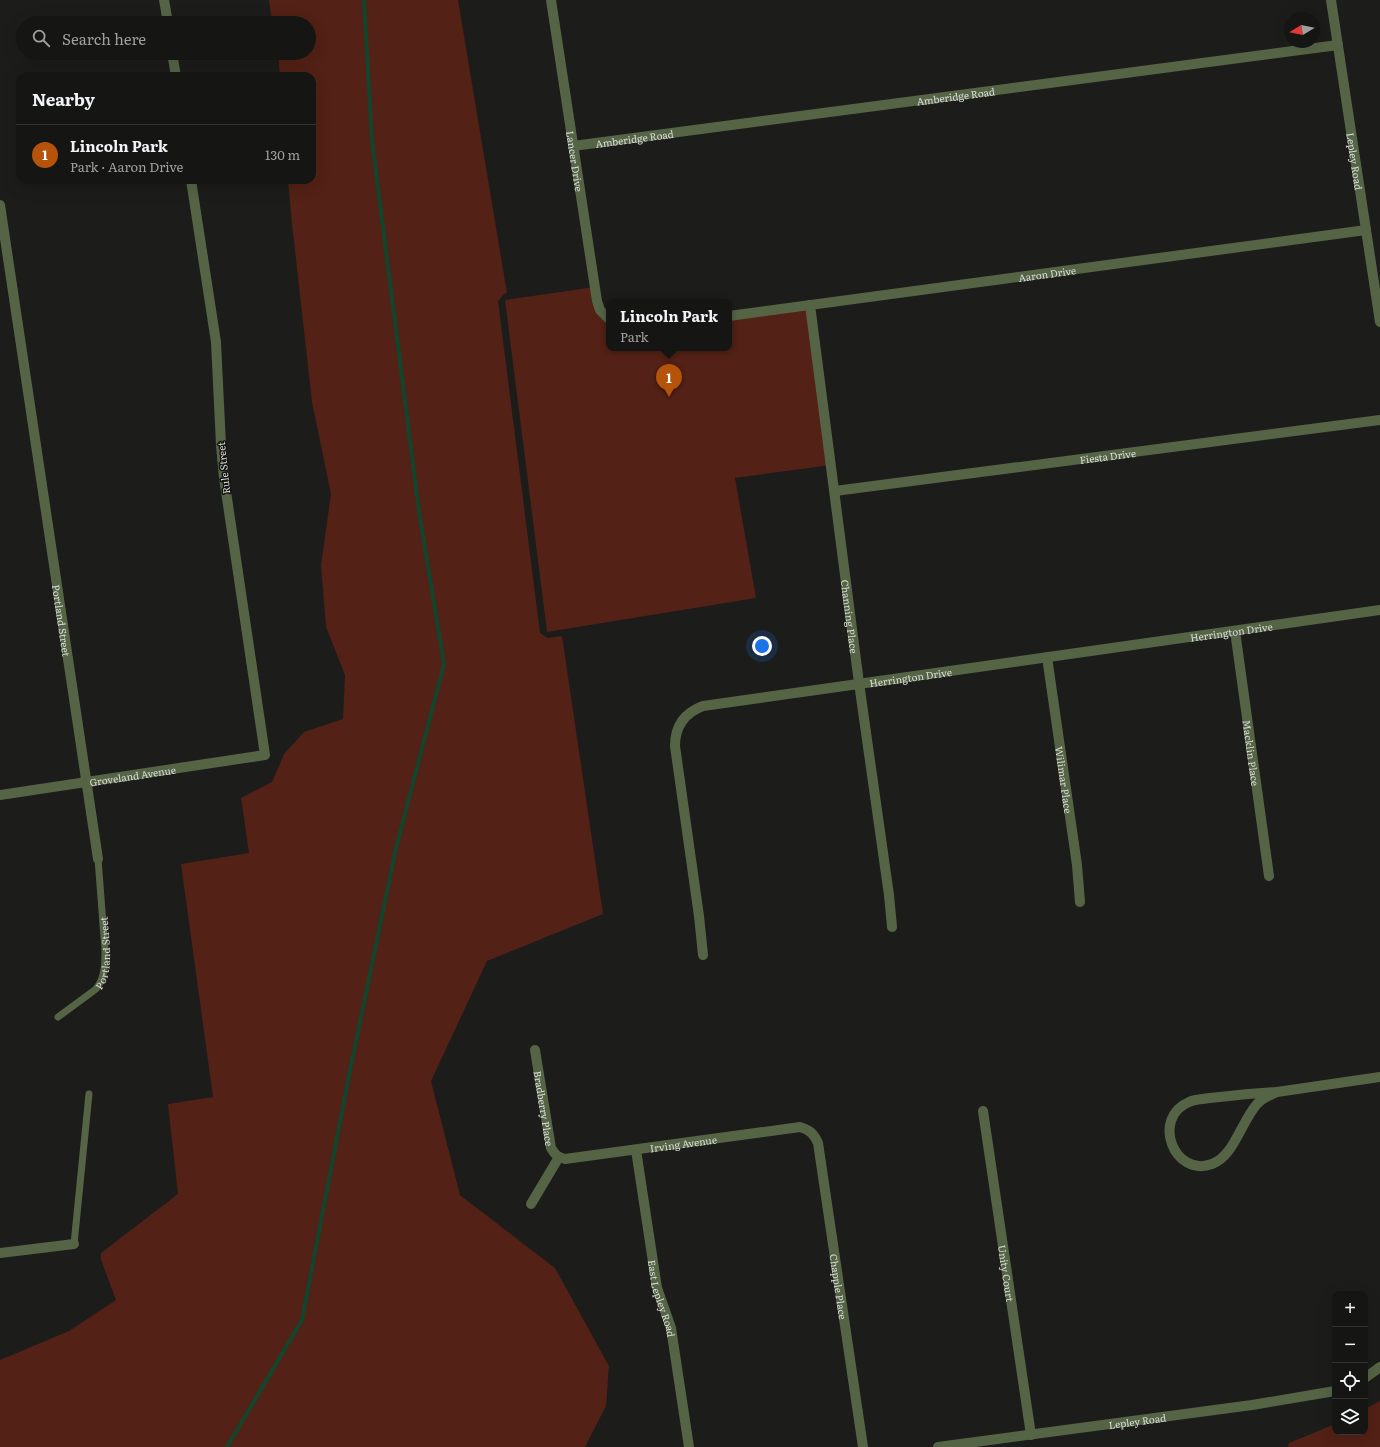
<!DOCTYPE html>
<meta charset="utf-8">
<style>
:root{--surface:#151514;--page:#222;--text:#f1f3f6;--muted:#9d9fa0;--line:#343434;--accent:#b45309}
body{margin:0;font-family:Literata,serif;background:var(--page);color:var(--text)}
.controls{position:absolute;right:12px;bottom:12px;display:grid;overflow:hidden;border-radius:8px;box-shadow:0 4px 16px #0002}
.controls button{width:36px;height:36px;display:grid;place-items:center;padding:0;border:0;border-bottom:1px solid var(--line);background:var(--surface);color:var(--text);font:20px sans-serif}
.compass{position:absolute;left:1284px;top:12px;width:36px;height:36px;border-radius:50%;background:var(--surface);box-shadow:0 4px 16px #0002;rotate:260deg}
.you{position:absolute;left:762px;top:646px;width:14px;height:14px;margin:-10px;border:3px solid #fff;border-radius:50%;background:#1a73e8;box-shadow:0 0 0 6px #1a73e833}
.badge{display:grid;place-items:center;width:26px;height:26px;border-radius:50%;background:var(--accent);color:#fff;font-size:13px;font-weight:700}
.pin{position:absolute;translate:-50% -33px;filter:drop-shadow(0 1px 2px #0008)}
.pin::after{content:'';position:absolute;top:21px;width:14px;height:12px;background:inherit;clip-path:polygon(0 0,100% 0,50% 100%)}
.popup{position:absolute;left:606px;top:299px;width:126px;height:52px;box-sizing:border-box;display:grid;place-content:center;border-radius:8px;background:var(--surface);filter:drop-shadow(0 1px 3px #0005);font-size:13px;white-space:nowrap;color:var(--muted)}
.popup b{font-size:15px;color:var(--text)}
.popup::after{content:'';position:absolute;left:50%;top:100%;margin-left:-8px;border:8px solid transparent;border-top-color:var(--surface)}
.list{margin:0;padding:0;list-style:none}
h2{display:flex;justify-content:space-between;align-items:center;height:52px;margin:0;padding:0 16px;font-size:17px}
h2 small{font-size:13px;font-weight:400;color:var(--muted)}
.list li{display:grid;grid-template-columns:26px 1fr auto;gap:12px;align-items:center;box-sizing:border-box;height:60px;padding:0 16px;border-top:1px solid var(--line)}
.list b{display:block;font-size:15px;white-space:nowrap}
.list p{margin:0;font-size:13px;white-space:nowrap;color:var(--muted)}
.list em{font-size:13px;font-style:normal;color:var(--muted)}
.icon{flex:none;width:22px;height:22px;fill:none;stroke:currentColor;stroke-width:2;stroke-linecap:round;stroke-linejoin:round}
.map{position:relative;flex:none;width:1380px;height:1447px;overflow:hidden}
.search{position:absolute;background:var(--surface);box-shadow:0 4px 16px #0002;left:16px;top:16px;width:300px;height:44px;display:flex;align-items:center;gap:10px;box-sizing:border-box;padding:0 14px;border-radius:22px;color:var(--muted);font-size:15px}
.panel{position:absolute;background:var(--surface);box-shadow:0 4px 16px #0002;left:16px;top:72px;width:300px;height:112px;border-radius:12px}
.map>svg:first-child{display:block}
</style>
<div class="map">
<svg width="1380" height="1447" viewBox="0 0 1380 1447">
<rect width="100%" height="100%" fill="#1c1c1a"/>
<!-- green -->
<g fill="#532115">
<polygon points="269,0 458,0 507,293 504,294 498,301 540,633 548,638 562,636 603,914 487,961 431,1081 460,1195 555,1268 609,1366 606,1406 585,1447 0,1447 0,1360 69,1331 116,1300 101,1260 101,1253 178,1194 168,1104 213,1097 181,864 249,853 241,798 272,782 284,754 304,732 343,719 345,675 326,627 321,565 331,494 312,402 292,224 288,180 312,180 312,76 280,76 278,53 309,53 309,23 272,23"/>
<polygon points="595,287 609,319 609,348 729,348 729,316 810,305 831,465 735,478 756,598 547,632 505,300"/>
<polygon points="1380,1401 1380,1447 1288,1447 1289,1443 1335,1424 1335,1432 1365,1432 1365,1409"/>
</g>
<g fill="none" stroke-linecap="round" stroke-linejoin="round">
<!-- stream -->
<polyline stroke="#13452d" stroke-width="4" points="227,1447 302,1320 349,1075 396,848 444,664 419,512 372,140 364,0"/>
<!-- service -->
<g stroke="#556445" stroke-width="7">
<path id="s1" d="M58 1017 96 989C105 978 105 964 105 950L98 859"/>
<polyline points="74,1244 89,1094"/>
</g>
<!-- minor -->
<g stroke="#556445" stroke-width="10">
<polyline points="164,0 168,23"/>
<path id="s2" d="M551 0 597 301 600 310 609 319"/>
<path id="s3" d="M1331 0 1380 322"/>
<polyline points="172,53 176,76"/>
<path id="s4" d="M573 146 1338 45"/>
<path id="s5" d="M0 205 98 859"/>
<path id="s6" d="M810 305 859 683 889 895 892 927"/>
<path id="s7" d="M729 316 1366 230"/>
<path id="s8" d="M835 491 1380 420"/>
<path id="s9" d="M1235 631 1269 876"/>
<path id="s10" d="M1047 657 1077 865 1080 902"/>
<path id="s11" d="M0 795 265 755 224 478 221 445 216 342 191 180"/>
<path id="s12" d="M703 955 699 916 675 746C675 726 684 713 703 706L1380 610"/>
<path id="s13" d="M535 1050 551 1148C555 1155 558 1157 565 1159L800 1127C810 1130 814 1134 818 1143L863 1447"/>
<path d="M1277 1092C1270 1095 1262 1098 1257 1104 1241 1122 1234 1156 1212 1164 1174 1178 1151 1118 1189 1102 1195 1099 1204 1099 1210 1098 1233 1095 1255 1093 1277 1092Z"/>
<polyline points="1277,1092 1380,1077"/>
<path id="s14" d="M983 1111 1031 1435"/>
<path id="s15" d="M636 1150 657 1288 671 1328 689 1447"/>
<polyline points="531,1204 559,1157"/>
<polyline points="0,1253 74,1244"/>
<polyline points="1365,1378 1380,1367"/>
<path id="s16" d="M938 1447 1252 1405 1335 1391"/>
</g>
</g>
<g text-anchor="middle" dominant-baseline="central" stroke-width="3" stroke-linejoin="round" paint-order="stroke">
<!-- street labels -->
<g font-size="10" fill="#dbdad9" stroke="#131311">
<text stroke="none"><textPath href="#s4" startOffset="386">Amberidge Road</textPath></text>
<text stroke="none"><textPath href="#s4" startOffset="62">Amberidge Road</textPath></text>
<text stroke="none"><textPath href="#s3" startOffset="163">Lepley Road</textPath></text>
<text stroke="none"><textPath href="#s2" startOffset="163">Lancer Drive</textPath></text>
<text stroke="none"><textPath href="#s7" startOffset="321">Aaron Drive</textPath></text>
<text stroke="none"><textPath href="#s8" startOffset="275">Fiesta Drive</textPath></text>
<text transform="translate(223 468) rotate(-96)">Rule Street</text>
<text stroke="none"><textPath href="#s6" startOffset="314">Channing Place</textPath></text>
<text stroke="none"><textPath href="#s5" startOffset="420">Portland Street</textPath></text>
<text stroke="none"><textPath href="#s12" startOffset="797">Herrington Drive</textPath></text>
<text stroke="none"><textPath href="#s12" startOffset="473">Herrington Drive</textPath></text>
<text stroke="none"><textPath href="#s9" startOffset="123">Macklin Place</textPath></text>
<text stroke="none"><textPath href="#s11" startOffset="134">Groveland Avenue</textPath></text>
<text stroke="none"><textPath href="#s10" startOffset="124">Wilimar Place</textPath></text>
<text stroke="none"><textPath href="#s1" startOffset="85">Portland Street</textPath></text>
<text stroke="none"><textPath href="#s13" startOffset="59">Bradberry Place</textPath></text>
<text stroke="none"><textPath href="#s13" startOffset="237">Irving Avenue</textPath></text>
<text stroke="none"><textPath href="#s14" startOffset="164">Unity Court</textPath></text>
<text stroke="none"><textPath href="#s13" startOffset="525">Chapple Place</textPath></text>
<text stroke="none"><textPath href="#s15" startOffset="151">East Lepley Road</textPath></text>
<text stroke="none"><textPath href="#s16" startOffset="201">Lepley Road</textPath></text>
</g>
</g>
</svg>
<div class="controls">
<button>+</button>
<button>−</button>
<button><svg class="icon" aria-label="locate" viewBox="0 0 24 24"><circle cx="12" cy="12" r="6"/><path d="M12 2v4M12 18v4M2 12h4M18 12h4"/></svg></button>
<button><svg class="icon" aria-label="layers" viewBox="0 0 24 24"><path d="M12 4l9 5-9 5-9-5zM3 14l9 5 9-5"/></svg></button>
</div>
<svg class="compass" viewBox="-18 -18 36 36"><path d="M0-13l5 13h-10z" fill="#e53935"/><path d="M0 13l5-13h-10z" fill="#9d9fa0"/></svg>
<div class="you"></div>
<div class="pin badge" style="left:669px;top:397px">1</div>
<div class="popup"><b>Lincoln Park</b>Park</div>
<div class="search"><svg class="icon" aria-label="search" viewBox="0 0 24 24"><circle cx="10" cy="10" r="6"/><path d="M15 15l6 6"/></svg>Search here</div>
<section class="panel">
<h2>Nearby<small></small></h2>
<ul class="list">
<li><span class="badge">1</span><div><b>Lincoln Park</b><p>Park · Aaron Drive</p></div><em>130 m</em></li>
</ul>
</section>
</div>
